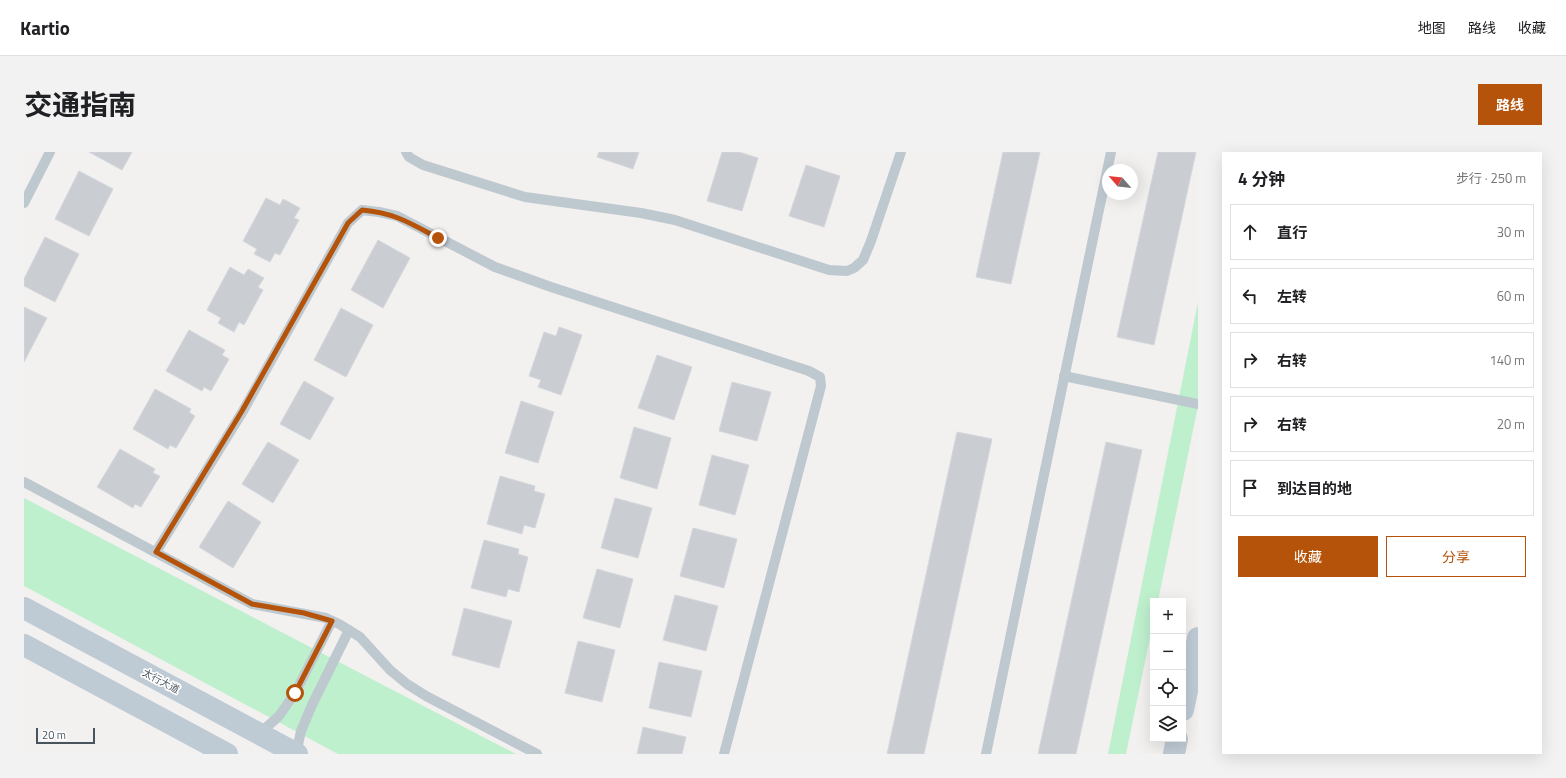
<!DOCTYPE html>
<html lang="zh">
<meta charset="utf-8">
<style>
:root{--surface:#fff;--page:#f2f2f2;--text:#202124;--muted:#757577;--line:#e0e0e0;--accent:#b45309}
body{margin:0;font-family:"Titillium Web","Noto Sans SC",sans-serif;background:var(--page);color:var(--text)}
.controls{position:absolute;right:12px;bottom:12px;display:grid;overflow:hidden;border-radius:0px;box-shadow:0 4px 16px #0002}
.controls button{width:36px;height:36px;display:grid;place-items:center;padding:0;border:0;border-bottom:1px solid var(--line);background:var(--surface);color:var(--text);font:20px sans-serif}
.compass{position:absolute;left:1078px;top:12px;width:36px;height:36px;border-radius:50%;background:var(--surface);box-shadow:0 4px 16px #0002;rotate:298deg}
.scale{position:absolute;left:12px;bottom:10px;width:59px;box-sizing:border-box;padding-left:4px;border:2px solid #48555e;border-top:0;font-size:11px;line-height:14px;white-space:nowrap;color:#48555e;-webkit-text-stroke:3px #fff;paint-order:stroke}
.stop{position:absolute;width:12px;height:12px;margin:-9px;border:3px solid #b45309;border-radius:50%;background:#fff}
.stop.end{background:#b45309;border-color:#fff;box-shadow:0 1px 4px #0008}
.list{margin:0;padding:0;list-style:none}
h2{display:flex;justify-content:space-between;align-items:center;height:52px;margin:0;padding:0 16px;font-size:17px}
h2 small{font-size:13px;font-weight:400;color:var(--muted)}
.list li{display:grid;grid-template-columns:26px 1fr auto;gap:12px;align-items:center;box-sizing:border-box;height:56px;margin:0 8px 8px;padding:0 8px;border:1px solid var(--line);border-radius:0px}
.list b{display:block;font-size:15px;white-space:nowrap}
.list em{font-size:13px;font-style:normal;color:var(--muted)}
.actions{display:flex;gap:8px;padding:12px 16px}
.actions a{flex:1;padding:9px 0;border:1px solid var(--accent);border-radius:0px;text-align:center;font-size:14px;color:var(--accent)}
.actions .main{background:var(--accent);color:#fff}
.icon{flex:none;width:22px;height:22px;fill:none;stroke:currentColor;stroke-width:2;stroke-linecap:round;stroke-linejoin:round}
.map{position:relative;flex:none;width:1174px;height:602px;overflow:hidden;border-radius:0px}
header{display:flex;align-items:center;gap:24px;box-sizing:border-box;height:56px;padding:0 20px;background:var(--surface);border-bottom:1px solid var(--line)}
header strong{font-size:19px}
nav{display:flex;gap:22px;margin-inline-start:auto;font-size:14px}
.intro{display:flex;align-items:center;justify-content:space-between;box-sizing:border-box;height:96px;padding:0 24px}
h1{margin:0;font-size:28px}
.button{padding:10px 18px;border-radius:0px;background:var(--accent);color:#fff;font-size:14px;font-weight:700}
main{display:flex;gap:24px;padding:0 24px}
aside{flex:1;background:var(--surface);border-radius:0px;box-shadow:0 4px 16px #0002}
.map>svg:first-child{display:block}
</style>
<header>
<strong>Kartio</strong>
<nav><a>地图</a><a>路线</a><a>收藏</a></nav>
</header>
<div class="intro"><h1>交通指南</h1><a class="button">路线</a></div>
<main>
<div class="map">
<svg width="1174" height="602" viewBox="0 0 1174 602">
<rect width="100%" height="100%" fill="#f3f0f0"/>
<!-- green -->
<g fill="#bff0ce">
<polygon points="1174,150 1174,254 1134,449 1129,449 1129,471 1102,602 1084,602"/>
<polygon points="0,346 492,602 314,602 0,434"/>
</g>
<!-- building -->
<g fill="#caced3" stroke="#d4d7dc">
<polygon points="65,0 108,0 98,18"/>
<polygon points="575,0 615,0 609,17 573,5"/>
<polygon points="698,0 715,0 734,6 718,59 683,49"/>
<polygon points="979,0 1016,0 987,132 952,125"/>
<polygon points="1134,0 1172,0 1130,193 1093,185"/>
<polygon points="782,13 816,24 800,75 765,64"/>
<polygon points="55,19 89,37 65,84 31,67"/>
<polygon points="242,46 256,53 259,47 276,56 270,66 275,68 256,103 251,101 246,110 230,102 233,97 219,89"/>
<polygon points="21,85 55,102 31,150 0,134 0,127"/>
<polygon points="354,88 386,106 359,156 327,138"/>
<polygon points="206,115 220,123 224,117 240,126 234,135 239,138 220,173 215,170 210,180 194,171 197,166 183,158"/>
<polygon points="0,155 23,166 0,210"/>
<polygon points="317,156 349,173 322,225 290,208"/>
<polygon points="535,175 558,183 537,243 514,235 517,228 505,224 520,180 532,184"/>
<polygon points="165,178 201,198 198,203 205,207 187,239 180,235 178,239 142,219"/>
<polygon points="633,203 668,215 650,268 614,256"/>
<polygon points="280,229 310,246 286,288 256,272"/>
<polygon points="708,230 747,240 733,289 695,279"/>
<polygon points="131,237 167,257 165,260 171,264 152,296 146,293 144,297 109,277"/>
<polygon points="497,249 530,260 514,311 481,301"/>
<polygon points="610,275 647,286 633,337 596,326"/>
<polygon points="933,280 968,287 900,602 863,602"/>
<polygon points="244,290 275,308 249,351 218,332"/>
<polygon points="1082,290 1118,298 1052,602 1014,602"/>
<polygon points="96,297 131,317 129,321 136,324 117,355 111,352 109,356 73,335"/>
<polygon points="688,303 725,313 711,363 675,353"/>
<polygon points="476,324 511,334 510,339 521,342 511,376 500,373 498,382 463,372"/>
<polygon points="591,346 628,356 614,406 577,396"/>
<polygon points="204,349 237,370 209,416 175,395"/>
<polygon points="669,376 713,387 700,436 656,424"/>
<polygon points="460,388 495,397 494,402 504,405 495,440 484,437 482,445 447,436"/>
<polygon points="573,417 609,427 596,476 559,466"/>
<polygon points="651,443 694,454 682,499 639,488"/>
<polygon points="440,456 488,469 475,516 428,503"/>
<polygon points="554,489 591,498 578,550 541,541"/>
<polygon points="635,510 678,519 667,565 625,556"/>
<polygon points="619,575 662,585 658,602 613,602"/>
</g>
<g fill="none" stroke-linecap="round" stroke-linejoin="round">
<!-- lane -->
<g stroke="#bec8cf" stroke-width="10">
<polyline points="382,0 385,5 399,13 501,45 617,61 651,68 805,118 823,119 830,116 839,108 847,89 877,0"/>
<polyline points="0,51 26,0"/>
<polyline points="1040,224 1174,252"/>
<polyline points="0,330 228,452 302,466 315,472 336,485 366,518 383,532 402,544 513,602"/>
<polyline points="132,400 219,259 324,71 338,58 355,60 373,64 471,115 527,135 785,219 796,225 797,234 700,602"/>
<polyline points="235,582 255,564 271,541 308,469"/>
<polyline points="272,602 277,579 288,553 325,478"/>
<polyline points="962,602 1087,0"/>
</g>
<!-- secondary -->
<g stroke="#becad4" stroke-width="22">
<polyline points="0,456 273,602"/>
<polyline points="0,493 203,602"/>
<polyline points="1159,558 1174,486"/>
<polyline points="1150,602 1153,587"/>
</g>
</g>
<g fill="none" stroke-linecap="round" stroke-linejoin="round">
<!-- route -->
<path stroke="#b45309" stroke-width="5" d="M271 541 308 469 280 461 228 452 132 400 218 259 324 71 338 58C371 61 386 71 414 86"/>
</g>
<g text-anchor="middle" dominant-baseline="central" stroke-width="3.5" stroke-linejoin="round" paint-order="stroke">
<!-- street labels -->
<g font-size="10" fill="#48555e" stroke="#fff">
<text transform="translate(137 529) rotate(28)">太行大道</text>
</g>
</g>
</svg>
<div class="controls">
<button>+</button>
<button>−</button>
<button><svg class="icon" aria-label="locate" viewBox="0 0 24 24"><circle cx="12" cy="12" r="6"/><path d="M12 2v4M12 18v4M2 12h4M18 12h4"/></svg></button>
<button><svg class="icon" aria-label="layers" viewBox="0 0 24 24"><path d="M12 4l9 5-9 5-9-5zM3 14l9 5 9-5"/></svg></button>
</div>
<svg class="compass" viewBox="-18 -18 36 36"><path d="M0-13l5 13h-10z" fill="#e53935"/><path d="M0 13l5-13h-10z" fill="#757577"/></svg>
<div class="scale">20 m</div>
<div class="stop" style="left:271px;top:541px"></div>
<div class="stop end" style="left:414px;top:86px"></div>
</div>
<aside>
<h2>4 分钟<small>步行 · 250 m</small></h2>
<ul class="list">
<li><svg class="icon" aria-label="ahead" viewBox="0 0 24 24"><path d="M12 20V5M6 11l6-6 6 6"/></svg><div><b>直行</b></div><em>30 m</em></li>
<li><svg class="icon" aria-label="left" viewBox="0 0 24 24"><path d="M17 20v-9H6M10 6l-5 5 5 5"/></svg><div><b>左转</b></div><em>60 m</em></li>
<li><svg class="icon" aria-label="right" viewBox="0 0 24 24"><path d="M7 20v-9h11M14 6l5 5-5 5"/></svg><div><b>右转</b></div><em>140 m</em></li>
<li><svg class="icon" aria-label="right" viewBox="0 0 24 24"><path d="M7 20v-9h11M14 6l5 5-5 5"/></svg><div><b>右转</b></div><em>20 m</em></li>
<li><svg class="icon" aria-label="arrive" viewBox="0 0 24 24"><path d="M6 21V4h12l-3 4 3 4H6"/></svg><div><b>到达目的地</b></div></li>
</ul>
<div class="actions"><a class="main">收藏</a><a>分享</a></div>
</aside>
</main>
